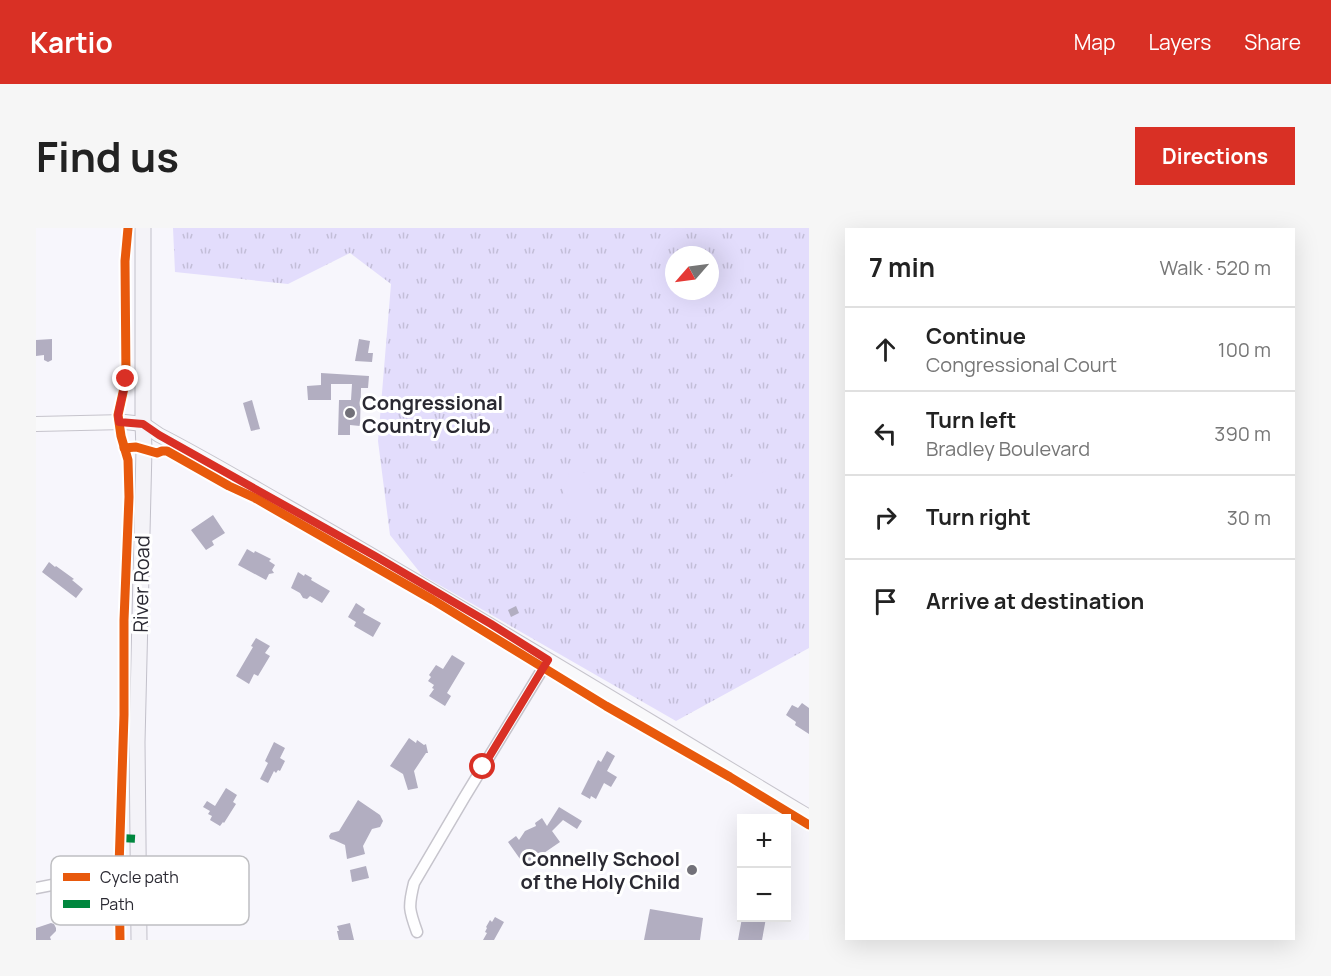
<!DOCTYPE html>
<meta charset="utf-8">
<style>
:root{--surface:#fff;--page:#f6f6f6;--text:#222;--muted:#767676;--line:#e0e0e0;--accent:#d93025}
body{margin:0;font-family:Manrope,sans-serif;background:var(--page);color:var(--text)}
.controls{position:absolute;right:18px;bottom:18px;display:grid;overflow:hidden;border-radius:0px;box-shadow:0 6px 24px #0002}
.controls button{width:54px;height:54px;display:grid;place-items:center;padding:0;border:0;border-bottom:2px solid var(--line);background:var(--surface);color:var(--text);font:30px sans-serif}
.compass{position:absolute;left:629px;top:18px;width:54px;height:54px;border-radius:50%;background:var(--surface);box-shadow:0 6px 24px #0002;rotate:242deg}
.stop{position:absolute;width:18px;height:18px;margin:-14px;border:4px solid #d93025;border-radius:50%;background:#fff}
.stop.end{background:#d93025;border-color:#fff;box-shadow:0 2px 6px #0008}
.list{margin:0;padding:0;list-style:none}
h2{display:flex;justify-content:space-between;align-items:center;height:78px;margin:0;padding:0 24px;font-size:26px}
h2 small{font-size:20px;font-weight:400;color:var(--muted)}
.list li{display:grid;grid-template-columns:39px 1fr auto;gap:18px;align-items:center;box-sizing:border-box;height:84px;padding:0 24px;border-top:2px solid var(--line)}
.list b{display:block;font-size:22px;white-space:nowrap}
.list p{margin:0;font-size:20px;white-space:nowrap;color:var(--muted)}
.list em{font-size:20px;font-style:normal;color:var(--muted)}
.icon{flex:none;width:33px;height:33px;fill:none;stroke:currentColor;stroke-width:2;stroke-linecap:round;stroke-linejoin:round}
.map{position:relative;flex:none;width:773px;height:712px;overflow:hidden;border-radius:0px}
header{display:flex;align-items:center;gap:36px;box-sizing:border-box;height:84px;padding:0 30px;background:var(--accent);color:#fff}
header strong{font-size:28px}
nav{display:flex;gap:33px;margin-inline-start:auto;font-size:21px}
.intro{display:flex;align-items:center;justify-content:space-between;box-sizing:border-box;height:144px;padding:0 36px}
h1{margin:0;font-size:42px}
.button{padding:15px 27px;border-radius:0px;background:var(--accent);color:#fff;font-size:21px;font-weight:700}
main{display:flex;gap:36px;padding:0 36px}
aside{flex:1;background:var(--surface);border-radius:0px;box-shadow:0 6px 24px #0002}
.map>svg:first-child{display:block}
</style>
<header>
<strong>Kartio</strong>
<nav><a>Map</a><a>Layers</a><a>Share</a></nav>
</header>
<div class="intro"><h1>Find us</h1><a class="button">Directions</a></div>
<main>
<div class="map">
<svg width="773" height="712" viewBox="0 0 773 712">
<defs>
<pattern id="grass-tufts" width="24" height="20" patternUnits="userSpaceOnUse" patternTransform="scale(1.5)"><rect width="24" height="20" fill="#e3ddfc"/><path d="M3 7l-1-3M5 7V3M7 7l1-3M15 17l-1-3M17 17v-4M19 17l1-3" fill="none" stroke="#c3bed8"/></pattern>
</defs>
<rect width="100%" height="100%" fill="#f7f6fc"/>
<!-- grass -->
<path fill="url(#grass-tufts)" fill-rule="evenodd" d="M137 0H773V420L640 493 386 347 354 307 342 213 355 56 314 25 252 56 139 44ZM638 27H674V63H638Z"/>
<!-- pitch -->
<g fill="#e3ddfc">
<polygon points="391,239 395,241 395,247 406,255 416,277 415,285 410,289 399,289 393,281 382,271 380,265 376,256 379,247"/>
<path d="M737 240C744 243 743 249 742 255 738 258 723 265 719 266 713 268 715 266 709 267 707 268 702 270 699 270 692 269 690 259 689 254L693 249C708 248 723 247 737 240Z"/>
<path d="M542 243 556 246C549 259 557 274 558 287L555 290 542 292C537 287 528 271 528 264 527 257 533 251 533 244Z"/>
</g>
<!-- building -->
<g fill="#b2aec1">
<polygon points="16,111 16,132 12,134 8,132 8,127 0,128 0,112"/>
<polygon points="323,111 334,113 332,125 337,125 336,134 319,133"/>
<polygon points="285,145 333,148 332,160 325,160 324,198 314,197 314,207 302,207 303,172 315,172 316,156 295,156 295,172 272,172 271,158 285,157"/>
<polygon points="216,172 224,201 215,203 207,175"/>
<polygon points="177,287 189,305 176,313 178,317 170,322 155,302"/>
<polygon points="211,321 218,325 219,323 235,331 233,333 239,337 236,342 238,345 233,346 230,352 202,337"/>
<polygon points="13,334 19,339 20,338 38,351 36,352 47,361 40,370 6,344"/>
<polygon points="262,344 268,348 269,346 276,350 275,352 294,363 286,375 274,368 271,371 267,370 264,365 255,360"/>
<polygon points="320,375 329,381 327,385 345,395 337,409 318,398 320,394 312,389"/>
<polygon points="480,378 483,385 475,389 472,382"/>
<polygon points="220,410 234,418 229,425 234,428 222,448 218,446 213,456 200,448 217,419 215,418"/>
<polygon points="416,427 429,435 411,465 415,468 409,478 393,468 398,461 396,460 398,457 392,453 395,449 393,447 400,437 407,441"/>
<polygon points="766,475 773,480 773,506 759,497 760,494 750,487 756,477 762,480"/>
<polygon points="373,510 380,515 381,512 388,517 390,516 392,525 390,525 378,543 382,560 372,562 367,546 354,538"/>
<polygon points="238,514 249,520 244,530 249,533 244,543 242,542 240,545 238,543 232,555 224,551 232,535 229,533"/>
<polygon points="571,523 579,528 571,543 581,549 575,559 568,555 560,571 555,568 554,571 545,566 562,532 565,534"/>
<polygon points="190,560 201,567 197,574 200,576 188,595 187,594 184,598 174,592 176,588 172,586 174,583 167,579 171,573 179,578"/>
<polygon points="322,572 344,587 347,593 344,599 336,601 327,618 329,626 311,631 309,617 298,612 294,611 293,608 295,605 303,603"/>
<polygon points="523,579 546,593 541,601 527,592 516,603 524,614 489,638 472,614 480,608 483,612 489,603 500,598 499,595 506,590 511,598"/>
<polygon points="330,638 333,650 316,654 314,642"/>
<polygon points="614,681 667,690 664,712 608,712"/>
<polygon points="459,689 468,694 458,712 447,712 451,705 449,704 451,700 450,699 454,692 456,694"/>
<polygon points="706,690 730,690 726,712 702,712"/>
<polygon points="15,695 18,696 20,700 20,703 14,709 15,712 0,712 0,700"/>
<polygon points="314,695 318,712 303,712 301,703 303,703 301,698"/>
</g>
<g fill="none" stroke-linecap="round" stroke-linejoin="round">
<!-- street casing -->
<g stroke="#c6c4cc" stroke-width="13">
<g id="street">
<polyline points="0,660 103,640"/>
<path d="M381 704C373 682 372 679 378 655L428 570 512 432"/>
</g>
</g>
<!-- secondary casing -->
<g stroke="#c6c4cc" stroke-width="16">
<path id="secondary" d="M0 196 89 194 107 196 123 207C166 229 208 254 250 278 426 378 599 485 773 589"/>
</g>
<!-- primary casing -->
<g stroke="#c2c0ca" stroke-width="17">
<polyline id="primary" points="103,712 101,514 108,221 107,196 107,0"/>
</g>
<!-- street -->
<use href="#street" stroke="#fefeff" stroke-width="10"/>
<!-- secondary -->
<use href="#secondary" stroke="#f9f9fb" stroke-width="14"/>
<!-- primary -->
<use href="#primary" stroke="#f4f3f8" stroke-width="15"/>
<!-- quiet -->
<polyline stroke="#00873e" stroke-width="8" stroke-dasharray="15 8" stroke-linecap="butt" points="84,610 102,611"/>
<!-- cycleway casing -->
<g stroke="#fff" stroke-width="13">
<g id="cycleway">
<polyline points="88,220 100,219 121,225 126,223 131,223 193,258 219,270 397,372 570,478 694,549 773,597"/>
<polyline points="84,712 83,639 88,487 88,392 93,269 92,232 85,208 82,187 90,151 89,33 92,0"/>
</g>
</g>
<!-- cycleway -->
<use href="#cycleway" stroke="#e8590c" stroke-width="9"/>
</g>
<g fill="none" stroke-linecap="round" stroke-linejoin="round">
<!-- route -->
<polyline stroke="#d93025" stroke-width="8" points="90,151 82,187 83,194 107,196 123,207 339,328 455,396 512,432 447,539"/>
</g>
<!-- markers -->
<g fill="#727179" stroke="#fff" stroke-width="2">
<circle cx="314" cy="185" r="6"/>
<circle cx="656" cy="642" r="6"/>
</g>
<g text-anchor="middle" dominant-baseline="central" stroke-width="6" stroke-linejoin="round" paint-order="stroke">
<!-- poi labels -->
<g font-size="20" font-weight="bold" fill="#2a2932" stroke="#fff" text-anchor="start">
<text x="326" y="174">Congressional<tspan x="326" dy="23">Country Club</tspan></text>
<text x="644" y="630" text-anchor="end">Connelly School<tspan x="644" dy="23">of the Holy Child</tspan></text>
</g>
<!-- street labels -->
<g font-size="20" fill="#2a2932" stroke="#fff">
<text transform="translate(105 356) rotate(-89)">River Road</text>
</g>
</g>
<!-- legend -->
<rect x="15" y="628" width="198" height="69" rx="9" fill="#fff" stroke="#bfbfc2" stroke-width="1.5"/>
<rect x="27" y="645" width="27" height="8" fill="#e8590c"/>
<rect x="27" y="672" width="27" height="8" fill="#00873e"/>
<g font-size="16" fill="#2a2932">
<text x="64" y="655">Cycle path</text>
<text x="64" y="682">Path</text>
</g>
</svg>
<div class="controls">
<button>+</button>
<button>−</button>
</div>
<svg class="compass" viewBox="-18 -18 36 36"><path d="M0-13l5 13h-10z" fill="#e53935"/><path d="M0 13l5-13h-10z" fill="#767676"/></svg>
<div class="stop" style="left:447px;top:539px"></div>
<div class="stop end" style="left:90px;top:151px"></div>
</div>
<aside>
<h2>7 min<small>Walk · 520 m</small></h2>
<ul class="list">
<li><svg class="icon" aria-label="ahead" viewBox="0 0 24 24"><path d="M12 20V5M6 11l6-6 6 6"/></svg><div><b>Continue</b><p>Congressional Court</p></div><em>100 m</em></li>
<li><svg class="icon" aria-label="left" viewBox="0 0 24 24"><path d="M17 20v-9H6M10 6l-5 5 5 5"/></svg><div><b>Turn left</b><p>Bradley Boulevard</p></div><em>390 m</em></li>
<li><svg class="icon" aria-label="right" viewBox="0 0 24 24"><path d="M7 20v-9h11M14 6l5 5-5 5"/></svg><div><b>Turn right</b></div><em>30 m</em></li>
<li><svg class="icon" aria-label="arrive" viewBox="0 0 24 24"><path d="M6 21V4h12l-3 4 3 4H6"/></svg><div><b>Arrive at destination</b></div></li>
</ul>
</aside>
</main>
